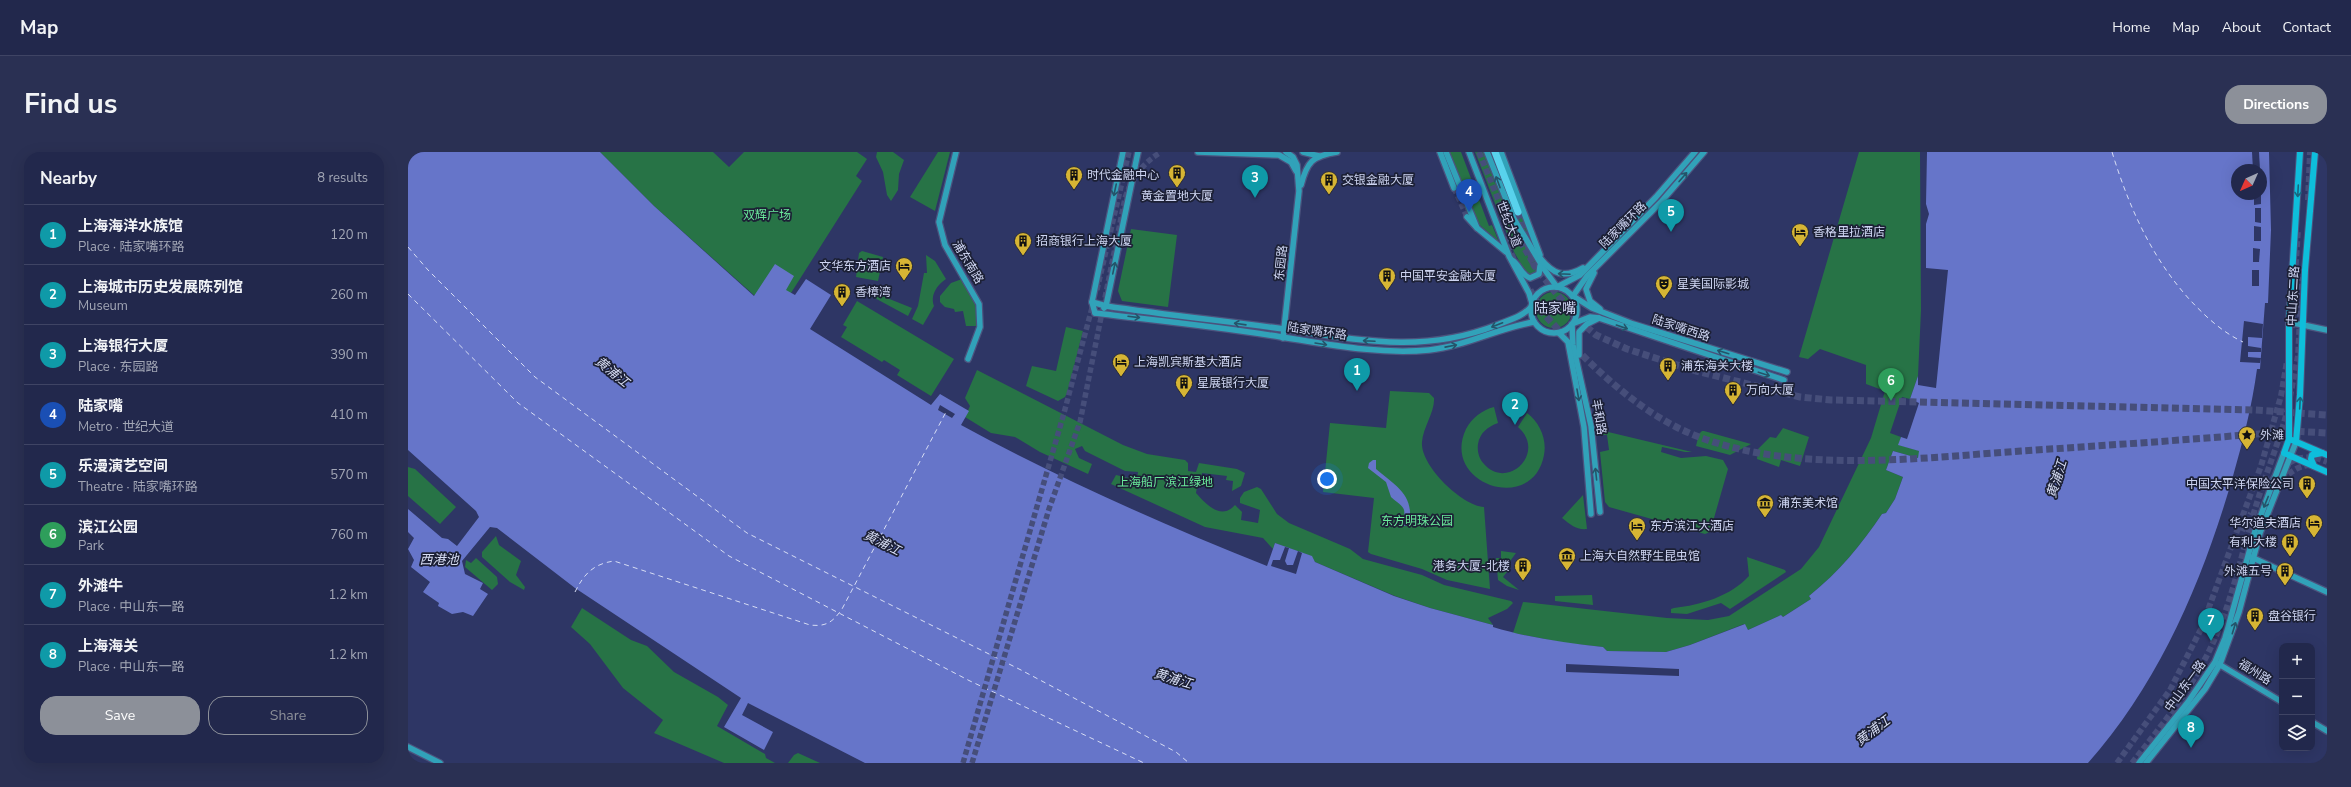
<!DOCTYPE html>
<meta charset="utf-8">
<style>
:root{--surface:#22284c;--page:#2a3053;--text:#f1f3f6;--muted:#a2a6b5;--line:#3f4464;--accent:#8c9099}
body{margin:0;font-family:"Nunito Sans","Noto Sans SC",sans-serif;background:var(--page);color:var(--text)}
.controls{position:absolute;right:12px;bottom:12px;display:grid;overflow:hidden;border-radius:8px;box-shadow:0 4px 16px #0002}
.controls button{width:36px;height:36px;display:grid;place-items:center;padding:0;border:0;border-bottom:1px solid var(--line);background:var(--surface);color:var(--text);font:20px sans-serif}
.compass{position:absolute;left:1823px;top:12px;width:36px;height:36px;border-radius:50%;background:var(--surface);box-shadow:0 4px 16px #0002;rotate:225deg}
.you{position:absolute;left:919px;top:327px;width:14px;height:14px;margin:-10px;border:3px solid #fff;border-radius:50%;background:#1a73e8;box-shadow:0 0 0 6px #1a73e833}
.badge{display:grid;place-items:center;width:26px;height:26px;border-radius:50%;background:var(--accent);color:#fff;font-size:13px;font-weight:700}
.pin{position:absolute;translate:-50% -33px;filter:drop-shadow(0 1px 2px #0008)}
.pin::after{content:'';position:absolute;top:21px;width:14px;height:12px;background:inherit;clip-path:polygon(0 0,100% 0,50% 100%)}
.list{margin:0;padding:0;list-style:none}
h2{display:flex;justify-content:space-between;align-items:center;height:52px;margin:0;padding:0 16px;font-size:17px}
h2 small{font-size:13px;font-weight:400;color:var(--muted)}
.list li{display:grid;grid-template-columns:26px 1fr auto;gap:12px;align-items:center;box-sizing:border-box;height:60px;padding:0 16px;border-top:1px solid var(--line)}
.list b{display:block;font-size:15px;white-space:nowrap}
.list p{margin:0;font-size:13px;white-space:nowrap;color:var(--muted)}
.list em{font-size:13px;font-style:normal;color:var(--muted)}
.actions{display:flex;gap:8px;padding:12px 16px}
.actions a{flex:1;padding:9px 0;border:1px solid var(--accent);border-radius:16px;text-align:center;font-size:14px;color:var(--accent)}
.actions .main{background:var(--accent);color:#fff}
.icon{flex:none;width:22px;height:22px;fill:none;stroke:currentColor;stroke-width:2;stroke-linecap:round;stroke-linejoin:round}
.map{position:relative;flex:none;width:1919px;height:611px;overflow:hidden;border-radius:16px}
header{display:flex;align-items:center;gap:24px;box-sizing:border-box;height:56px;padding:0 20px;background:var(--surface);border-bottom:1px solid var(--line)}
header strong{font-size:19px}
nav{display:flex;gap:22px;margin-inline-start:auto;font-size:14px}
.intro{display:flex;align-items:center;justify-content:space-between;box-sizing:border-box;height:96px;padding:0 24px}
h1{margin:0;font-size:28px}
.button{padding:10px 18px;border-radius:16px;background:var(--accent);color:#fff;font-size:14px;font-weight:700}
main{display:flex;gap:24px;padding:0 24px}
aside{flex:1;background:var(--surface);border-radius:16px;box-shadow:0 4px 16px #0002}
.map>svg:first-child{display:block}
</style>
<header>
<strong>Map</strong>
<nav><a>Home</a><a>Map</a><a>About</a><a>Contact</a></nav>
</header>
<div class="intro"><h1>Find us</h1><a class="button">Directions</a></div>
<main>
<aside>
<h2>Nearby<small>8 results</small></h2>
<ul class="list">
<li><span class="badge" style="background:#0f9aa8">1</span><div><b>上海海洋水族馆</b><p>Place · 陆家嘴环路</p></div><em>120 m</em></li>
<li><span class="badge" style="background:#0f9aa8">2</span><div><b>上海城市历史发展陈列馆</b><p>Museum</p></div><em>260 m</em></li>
<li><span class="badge" style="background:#0f9aa8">3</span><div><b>上海银行大厦</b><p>Place · 东园路</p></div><em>390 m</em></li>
<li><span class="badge" style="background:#1a4fb4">4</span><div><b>陆家嘴</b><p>Metro · 世纪大道</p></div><em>410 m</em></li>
<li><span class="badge" style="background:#0f9aa8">5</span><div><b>乐漫演艺空间</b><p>Theatre · 陆家嘴环路</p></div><em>570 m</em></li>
<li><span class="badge" style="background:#2e9e5b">6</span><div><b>滨江公园</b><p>Park</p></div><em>760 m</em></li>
<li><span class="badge" style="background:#0f9aa8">7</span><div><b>外滩牛</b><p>Place · 中山东一路</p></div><em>1.2 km</em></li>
<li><span class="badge" style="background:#0f9aa8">8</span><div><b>上海海关</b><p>Place · 中山东一路</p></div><em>1.2 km</em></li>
</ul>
<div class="actions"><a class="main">Save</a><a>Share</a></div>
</aside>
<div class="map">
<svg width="1919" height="611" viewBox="0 0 1919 611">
<rect width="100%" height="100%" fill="#2e3665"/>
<!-- green -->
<g fill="#277346">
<polygon points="192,0 305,0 321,15 336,0 449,0 459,7 448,24 454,29 383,141 347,144 246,54"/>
<polygon points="469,0 485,0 496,8 491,22 490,38 483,49 479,43 475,20 468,5"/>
<polygon points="530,0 542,0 527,59 502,45"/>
<polygon points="1036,0 1053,0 1081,74 1084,73 1091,90 1067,69"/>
<polygon points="1067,0 1076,0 1101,62 1130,113 1130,120 1120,124 1106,100"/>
<path d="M1451 0H1512L1513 158 1510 224 1502 247 1494 245 1482 281 1493 285 1491 293 1512 299 1510 306 1485 299 1478 318 1495 325 1487 347 1478 361 1474 362C1453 393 1431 420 1401 444L1403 447 1375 465 1373 463 1340 478 1336 472 1282 493 1258 500 1199 499 1195 495 1157 491 1105 481 1115 450 1259 466 1300 468 1321 464 1393 417 1411 395 1463 286 1477 239 1458 232V213L1412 197 1400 207 1391 205Z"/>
<polygon points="1114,60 1120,80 1118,80 1107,63"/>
<polygon points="723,77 769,83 760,155 714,149 710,139"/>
<polygon points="454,99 475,105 470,129 448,125 451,101"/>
<path d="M518 103 527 109 538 127C529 133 522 143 526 154L515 173 504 167 510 154 516 121H519Z"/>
<polygon points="554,127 567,147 570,174 558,174 555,159 547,160 546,157 537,155 532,150 532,144 543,131"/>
<polygon points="463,136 480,141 479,146 504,156 500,164 463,144 460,139"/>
<circle cx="1146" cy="158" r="18"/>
<polygon points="449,149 546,207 523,244 489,223 492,218 476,208 474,210 433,185 439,175 435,173"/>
<polygon points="658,175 675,179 659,241 657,245 650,249 618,234 624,214 648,219"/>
<path d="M569 218 715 293 739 302 777 308 780 311V319L788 320 791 311 829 317 837 321 833 334 824 339 825 329 818 328 819 324 794 321 792 335H789L788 341C798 352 813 369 827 353L834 360 833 368 850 371 852 358 832 351V346L836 340 849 335 853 337 869 362 881 371 942 397 955 407 1014 423 1036 433 1103 449 1105 451 1099 457 1080 466 1085 473 1022 456 987 444 907 410 903 404 867 391 865 397 855 386 797 375 703 332 708 323 729 328 730 320 717 319 677 299 674 294 667 297 671 306 684 312 680 322 632 300 607 285 583 281 557 265 562 254 557 246Z"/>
<path d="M982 239 1021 241 1026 246C1027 260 1015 275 1014 290 1012 313 1053 353 1076 355L1082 437 1039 428 1014 417 963 402 960 400 966 346 915 340 922 271 978 276Z"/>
<path d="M1086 255 1090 271C1079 275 1072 281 1070 292 1069 299 1071 307 1076 312 1100 339 1139 300 1110 275L1119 261C1132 271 1139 287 1136 303 1125 363 1032 332 1058 277 1064 266 1074 258 1086 255Z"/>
<polygon points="1375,276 1401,285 1392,314 1373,308 1371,315 1349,307 1350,297 1362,285 1368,286"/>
<polygon points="1196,279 1284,300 1277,300 1254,295 1253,300 1273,306 1298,304 1315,308 1320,317 1302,380 1297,382 1201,355 1197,350 1192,300 1201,298 1199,283 1191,283"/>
<polygon points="1294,279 1296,279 1343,292 1322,303 1288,294 1291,282"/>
<polygon points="0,315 7,317 48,355 32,372 0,344"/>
<path d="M1175 343 1179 377C1168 378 1163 373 1154 366Z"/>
<polygon points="88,384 91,393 113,409 108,423 117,435 116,438 102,430 74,405 74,400"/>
<polygon points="1093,399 1108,401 1100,412 1103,415 1095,425 1111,438 1099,434 1090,428 1088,406 1093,406"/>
<path d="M1339 405 1377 418 1378 420 1322 457 1313 451 1279 462 1263 461V457L1266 456C1293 453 1323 444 1341 424Z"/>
<polygon points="68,406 89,425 90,432 84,438 57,415 58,408 63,411"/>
<polygon points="1184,443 1185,453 1147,449 1147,444"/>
<polygon points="174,456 223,488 239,494 266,520 310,545 320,553 309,574 357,602 358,606 367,611 316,611 246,581 255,568 215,536 182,492 163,475"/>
<polygon points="390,601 412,611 380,611 386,603"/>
</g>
<!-- water -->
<g fill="#6675c9" fill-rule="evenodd">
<path d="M0 0H192L246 54 346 144 367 112 386 124 378 138 387 143 398 127 423 143 402 177 523 253 532 242 561 259 553 273C652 327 754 372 859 414L867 391 904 404 907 410 986 444 1022 456 1085 473V475C1121 486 1158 491 1195 495L1199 499 1258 500 1282 493 1337 472 1340 478 1373 463 1375 465 1403 447 1401 444C1431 420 1453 393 1474 362L1478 361 1487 347 1495 325 1478 318 1485 299 1510 306 1511 299 1490 293 1493 285 1499 287 1511 251 1502 247 1510 224V233L1528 236 1540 118 1518 116V72L1521 62 1518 52 1519 0H1861L1863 78 1860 151H1857L1852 217H1849C1844 254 1835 289 1825 324 1795 428 1752 530 1680 611H457L340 551 334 563 365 580 356 598 316 575 333 546 167 436 89 376 82 375 54 409 57 422 75 431 72 437 80 442 65 464 55 460 44 462 30 454 31 451 15 440 22 430 3 415 6 408 0 397 6 386 0 380V357L34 386 40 387 49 394 71 365 68 359 0 298ZM1829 18H1853V42H1829Z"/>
<path d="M965 308H968V317C983 330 1002 340 1002 361 1002 366 1002 370 999 374H995L992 371C1002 356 993 354 983 345L978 330 960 316 961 311Z"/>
</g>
<!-- pier -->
<g fill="#2e3665">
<polygon points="1844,0 1851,0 1852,18 1845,18"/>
<polygon points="1853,34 1853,52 1846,53 1846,42 1853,42"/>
<polygon points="1847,56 1853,56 1853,71 1847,70"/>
<polygon points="1846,74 1853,75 1853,89 1846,89"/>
<polygon points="1845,96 1852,97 1851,110 1845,110"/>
<rect x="1844" y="118" width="7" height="16"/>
<polygon points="1836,169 1855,172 1854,186 1840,185 1840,194 1853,196 1853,200 1840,200 1840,205 1853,206 1852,211 1832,210"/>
<polygon points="532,253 547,262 544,266 530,258"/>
<polygon points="877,395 881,396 877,409 879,413 885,413 890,399 894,401 888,422 863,414 865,408 872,408"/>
<polygon points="1158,512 1271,517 1271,524 1158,520"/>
</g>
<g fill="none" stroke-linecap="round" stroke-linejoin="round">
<!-- ferry -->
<g stroke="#d7ddf4" stroke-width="1" stroke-dasharray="5 4" stroke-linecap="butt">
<path d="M1704 0C1721 55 1743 105 1782 148 1797 164 1814 180 1835 190"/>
<polyline points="0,95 20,118 127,225 339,381 613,518 768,600 781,611"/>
<polyline points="0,142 110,251 321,404 562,529 736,611"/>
<path d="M167 440C176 422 185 412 206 409L402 473C418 475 425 470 434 457L538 260"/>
</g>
<!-- secondary-tunnel -->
<g stroke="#464e7a" stroke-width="5.5" stroke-dasharray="5.5 3" stroke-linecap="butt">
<polyline points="1046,36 1059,65"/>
<polyline points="689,138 721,0"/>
<polyline points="555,611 656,261 685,152"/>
<path d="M564 611 641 357 672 270 717 46C724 25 735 11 753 0"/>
</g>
<!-- primary-tunnel -->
<g stroke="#464e7a" stroke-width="6" stroke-dasharray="6 3" stroke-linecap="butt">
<polyline points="1071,0 1096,62 1126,113"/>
<polyline points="1900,48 1902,0"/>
<polyline points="1096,85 1108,112"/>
<polyline points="1884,176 1890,77"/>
<polyline points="1882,245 1890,204 1894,125"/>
<path d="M1857 337C1874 313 1889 297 1919 310"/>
<path d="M1859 351C1868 335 1883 312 1904 313"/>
<polyline points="1834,379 1843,361"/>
<polyline points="1709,611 1762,538 1793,477 1853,314 1873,244 1879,209"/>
<path d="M1724 611C1750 578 1778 544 1797 507 1822 460 1832 407 1847 357 1857 323 1871 291 1880 256"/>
</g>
<!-- highway-tunnel -->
<g stroke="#464e7a" stroke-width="7" stroke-dasharray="7 3.5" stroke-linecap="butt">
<polyline points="1110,60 1126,113 1167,165 1188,183 1219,197 1288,219 1392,245 1423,248 1847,258 1919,263"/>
<polyline points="1122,138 1135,161 1157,185"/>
<path d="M1167 196C1203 232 1243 267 1291 285 1390 322 1511 306 1613 299 1703 293 1794 287 1884 279L1919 281"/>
</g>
<!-- secondary casing -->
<g stroke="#4b537e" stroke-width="8">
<g id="secondary">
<polyline points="548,0 531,70 537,93 571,152 572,175 560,207"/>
<polyline points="790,0 871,3 883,10 888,19"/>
<polyline points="895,0 911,4"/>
<polyline points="1032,0 1046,36"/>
<polyline points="1038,0 1069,76"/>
<polyline points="1061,0 1101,104 1121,141 1124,151"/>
<polyline points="1079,0 1106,67 1136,117 1149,135"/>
<polyline points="1093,0 1132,103"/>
<path d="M893 33C899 10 904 4 929 0"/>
<polyline points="1059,65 1069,76 1098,100"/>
<path d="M1132 106C1145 122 1156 127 1175 116"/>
<path d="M1104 108C1112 113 1113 123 1122 126L1131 122 1132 114"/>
<polyline points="1186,121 1178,137 1182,149 1192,157"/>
<circle cx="1146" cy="158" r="23"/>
<polyline points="1149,135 1172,123 1248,45 1287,0"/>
<polyline points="1165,144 1184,156 1225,172 1379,220"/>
<polyline points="1165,144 1179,124 1253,50 1296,0"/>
<path d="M684 150 698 154C758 163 817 169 876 177 951 188 1015 202 1089 173 1101 168 1114 165 1123 155"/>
<polyline points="696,156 698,154 730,0"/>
<path d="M687 161C745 168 804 174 861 183 914 191 967 203 1021 198 1058 194 1090 176 1126 170"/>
<polyline points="687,161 684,150 715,0"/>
<polyline points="1881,170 1919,178"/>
<polyline points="1164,172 1182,165 1191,166 1376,228"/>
<polyline points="1164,173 1165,193 1183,274 1192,360"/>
<polyline points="1151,181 1160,190 1176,275 1183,362"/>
<polyline points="875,186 891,39 889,13 885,5 878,0"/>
<polyline points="1171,203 1171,180 1179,172 1191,166"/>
<polyline points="1843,405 1919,440"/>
<polyline points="1809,511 1874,550"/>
<polyline points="1904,570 1919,579"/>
<polyline points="0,595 32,611"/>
<polyline points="1731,611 1780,550 1807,510 1817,486 1847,379 1876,301"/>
<polyline points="1738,611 1797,537 1812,512 1831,460 1852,381 1888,290"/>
</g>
</g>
<!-- primary casing -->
<g stroke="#4b537e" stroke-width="8">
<g id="primary">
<polyline points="1892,0 1881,170 1881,287 1876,301 1919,320"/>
<polyline points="1884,288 1919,303"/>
<polyline points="1888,290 1892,243 1897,118 1907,0"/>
<polyline points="1906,314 1903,307 1904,303 1914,301"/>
</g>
</g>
<!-- highway casing -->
<g stroke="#4b537e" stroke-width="9">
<polyline id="highway" points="1087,0 1110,60"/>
</g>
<!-- secondary -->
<use href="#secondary" stroke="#31a2b9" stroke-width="5.5"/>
<!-- primary -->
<use href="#primary" stroke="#0ebedb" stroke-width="6"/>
<!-- highway -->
<use href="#highway" stroke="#58d2ec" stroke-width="7"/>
</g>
<!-- one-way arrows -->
<defs><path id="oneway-shaft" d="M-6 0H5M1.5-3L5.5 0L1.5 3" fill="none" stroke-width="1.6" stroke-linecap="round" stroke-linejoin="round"/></defs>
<g stroke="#24546a">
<use href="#oneway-shaft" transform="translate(1275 25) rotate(-49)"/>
<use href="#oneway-shaft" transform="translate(1090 30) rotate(-110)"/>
<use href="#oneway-shaft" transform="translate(707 38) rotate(102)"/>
<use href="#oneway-shaft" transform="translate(706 116) rotate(-78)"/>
<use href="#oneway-shaft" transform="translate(1156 122) rotate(-177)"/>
<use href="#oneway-shaft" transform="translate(726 165) rotate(7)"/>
<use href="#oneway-shaft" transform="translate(832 172) rotate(-172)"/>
<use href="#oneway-shaft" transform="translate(1089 173) rotate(159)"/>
<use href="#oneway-shaft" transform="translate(1214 175) rotate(19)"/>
<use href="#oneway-shaft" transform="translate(961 189) rotate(-177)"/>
<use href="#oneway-shaft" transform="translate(913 192) rotate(9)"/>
<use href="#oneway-shaft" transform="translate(1043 194) rotate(-11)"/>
<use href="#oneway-shaft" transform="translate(1315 200) rotate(-163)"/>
<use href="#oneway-shaft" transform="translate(1356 222) rotate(18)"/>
<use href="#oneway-shaft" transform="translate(1170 243) rotate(80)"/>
<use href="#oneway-shaft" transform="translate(1188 322) rotate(-96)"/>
<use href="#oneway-shaft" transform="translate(1858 350) rotate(112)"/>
<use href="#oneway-shaft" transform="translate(1826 476) rotate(-73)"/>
</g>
<g stroke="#166780">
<use href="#oneway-shaft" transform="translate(1890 39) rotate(93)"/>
<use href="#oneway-shaft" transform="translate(1892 251) rotate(-87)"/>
</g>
<!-- icons -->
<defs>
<g id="building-pin" transform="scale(0.9)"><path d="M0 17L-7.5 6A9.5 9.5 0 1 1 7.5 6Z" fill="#d6b534" stroke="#1c2035"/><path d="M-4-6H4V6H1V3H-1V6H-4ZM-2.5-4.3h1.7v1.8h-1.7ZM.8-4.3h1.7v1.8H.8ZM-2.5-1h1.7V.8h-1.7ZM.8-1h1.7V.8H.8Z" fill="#111"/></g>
<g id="hotel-pin" transform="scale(0.9)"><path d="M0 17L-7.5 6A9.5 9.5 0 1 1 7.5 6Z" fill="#d6b534" stroke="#1c2035"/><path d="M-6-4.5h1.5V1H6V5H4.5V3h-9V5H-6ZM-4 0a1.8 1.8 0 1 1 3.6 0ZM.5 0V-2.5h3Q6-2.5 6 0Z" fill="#111"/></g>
<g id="theatre-pin" transform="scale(0.9)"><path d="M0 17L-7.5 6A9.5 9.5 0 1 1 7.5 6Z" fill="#d6b534" stroke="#1c2035"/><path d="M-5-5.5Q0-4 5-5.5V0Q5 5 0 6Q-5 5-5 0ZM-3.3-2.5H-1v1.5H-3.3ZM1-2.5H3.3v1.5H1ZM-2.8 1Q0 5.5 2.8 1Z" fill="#111"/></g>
<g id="sight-pin" transform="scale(0.9)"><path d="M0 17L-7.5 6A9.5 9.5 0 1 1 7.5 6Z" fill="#d6b534" stroke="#1c2035"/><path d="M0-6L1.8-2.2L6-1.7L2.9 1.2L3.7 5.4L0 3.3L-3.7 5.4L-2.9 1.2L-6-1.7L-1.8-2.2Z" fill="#111"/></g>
<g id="museum-pin" transform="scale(0.9)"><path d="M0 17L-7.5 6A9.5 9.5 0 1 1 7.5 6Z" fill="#d6b534" stroke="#1c2035"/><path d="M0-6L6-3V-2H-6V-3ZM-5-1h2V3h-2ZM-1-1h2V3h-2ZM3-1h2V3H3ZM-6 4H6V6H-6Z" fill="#111"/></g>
</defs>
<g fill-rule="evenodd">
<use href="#building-pin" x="769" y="21"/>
<use href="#building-pin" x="666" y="23"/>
<use href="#building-pin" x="921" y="28"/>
<use href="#hotel-pin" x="1392" y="80"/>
<use href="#building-pin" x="615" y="89"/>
<use href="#hotel-pin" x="496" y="114"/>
<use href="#building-pin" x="979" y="124"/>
<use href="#theatre-pin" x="1256" y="132"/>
<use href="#building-pin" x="434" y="140"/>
<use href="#hotel-pin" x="713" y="210"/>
<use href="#building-pin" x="1260" y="214"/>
<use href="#building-pin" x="776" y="231"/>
<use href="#building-pin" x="1325" y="238"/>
<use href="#sight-pin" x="1839" y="283"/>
<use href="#building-pin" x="1899" y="332"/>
<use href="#museum-pin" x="1357" y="351"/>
<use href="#hotel-pin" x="1906" y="371"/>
<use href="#hotel-pin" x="1229" y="374"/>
<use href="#building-pin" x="1882" y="390"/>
<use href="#museum-pin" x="1159" y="404"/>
<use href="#building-pin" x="1115" y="414"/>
<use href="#building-pin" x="1877" y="419"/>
<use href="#building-pin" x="1847" y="464"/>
</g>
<g text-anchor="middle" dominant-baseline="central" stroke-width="3.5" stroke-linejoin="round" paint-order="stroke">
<!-- poi labels -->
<g font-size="12" fill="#ced5f2" stroke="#1c2035" text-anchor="start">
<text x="679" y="23">时代金融中心</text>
<text x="934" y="28">交银金融大厦</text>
<text x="769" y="44" text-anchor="middle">黄金置地大厦</text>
<text x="1405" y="80">香格里拉酒店</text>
<text x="628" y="89">招商银行上海大厦</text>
<text x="483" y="114" text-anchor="end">文华东方酒店</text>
<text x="992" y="124">中国平安金融大厦</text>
<text x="1269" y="132">星美国际影城</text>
<text x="447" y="140">香樟湾</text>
<text x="726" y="210">上海凯宾斯基大酒店</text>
<text x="1273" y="214">浦东海关大楼</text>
<text x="789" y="231">星展银行大厦</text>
<text x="1338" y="238">万向大厦</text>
<text x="1852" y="283">外滩</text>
<text x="1886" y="332" text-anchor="end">中国太平洋保险公司</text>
<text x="1370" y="351">浦东美术馆</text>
<text x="1893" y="371" text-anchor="end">华尔道夫酒店</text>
<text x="1242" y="374">东方滨江大酒店</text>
<text x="1869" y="390" text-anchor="end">有利大楼</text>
<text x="1172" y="404">上海大自然野生昆虫馆</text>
<text x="1102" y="414" text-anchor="end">港务大厦-北楼</text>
<text x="1864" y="419" text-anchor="end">外滩五号</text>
<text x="1860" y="464">盘谷银行</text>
</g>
<!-- park labels -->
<g font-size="12" fill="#6ae99b" stroke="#1c2035">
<text x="359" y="63">双辉广场</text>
<text x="757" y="330">上海船厂滨江绿地</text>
<text x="1009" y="369">东方明珠公园</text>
</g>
<!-- street labels -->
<g font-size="12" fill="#ced5f2" stroke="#1c2035">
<text transform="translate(1101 72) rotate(69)">世纪大道</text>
<text transform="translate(1215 73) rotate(-45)">陆家嘴环路</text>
<text transform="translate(560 110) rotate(59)">浦东南路</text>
<text transform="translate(873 111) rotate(-84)">东园路</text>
<text transform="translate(1885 144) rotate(-87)">中山东二路</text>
<text transform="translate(1273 176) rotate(18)">陆家嘴西路</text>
<text transform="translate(909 179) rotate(8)">陆家嘴环路</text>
<text transform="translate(1191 265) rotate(80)">丰和路</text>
<text transform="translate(1847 520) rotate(32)">福州路</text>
<text transform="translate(1777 534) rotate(-54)">中山东一路</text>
</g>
<!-- water labels -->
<g font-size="13" font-style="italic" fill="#d7ddf4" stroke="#1c2035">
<text transform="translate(204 220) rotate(39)">黄浦江</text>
<text transform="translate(1649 327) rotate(-73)">黄浦江</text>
<text transform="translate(474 391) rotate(27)">黄浦江</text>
<text x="31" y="408">西港池</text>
<text transform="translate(765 527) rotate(17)">黄浦江</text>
<text transform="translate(1465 579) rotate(-37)">黄浦江</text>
</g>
<!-- quarter labels -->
<g font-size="14" fill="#ced5f2" stroke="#1c2035">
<text x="1147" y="156">陆家嘴</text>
</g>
</g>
</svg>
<div class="controls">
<button>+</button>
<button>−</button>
<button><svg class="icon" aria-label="layers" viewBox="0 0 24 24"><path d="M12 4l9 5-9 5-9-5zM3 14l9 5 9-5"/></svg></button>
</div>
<svg class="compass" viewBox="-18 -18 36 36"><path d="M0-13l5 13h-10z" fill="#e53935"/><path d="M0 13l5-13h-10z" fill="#a2a6b5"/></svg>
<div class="you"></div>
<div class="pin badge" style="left:949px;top:239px;background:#0f9aa8">1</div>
<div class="pin badge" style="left:1107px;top:273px;background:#0f9aa8">2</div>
<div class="pin badge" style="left:847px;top:46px;background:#0f9aa8">3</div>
<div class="pin badge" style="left:1061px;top:60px;background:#1a4fb4">4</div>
<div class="pin badge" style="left:1263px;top:80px;background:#0f9aa8">5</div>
<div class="pin badge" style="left:1483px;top:249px;background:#2e9e5b">6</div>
<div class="pin badge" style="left:1803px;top:489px;background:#0f9aa8">7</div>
<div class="pin badge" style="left:1783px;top:596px;background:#0f9aa8">8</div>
</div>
</main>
